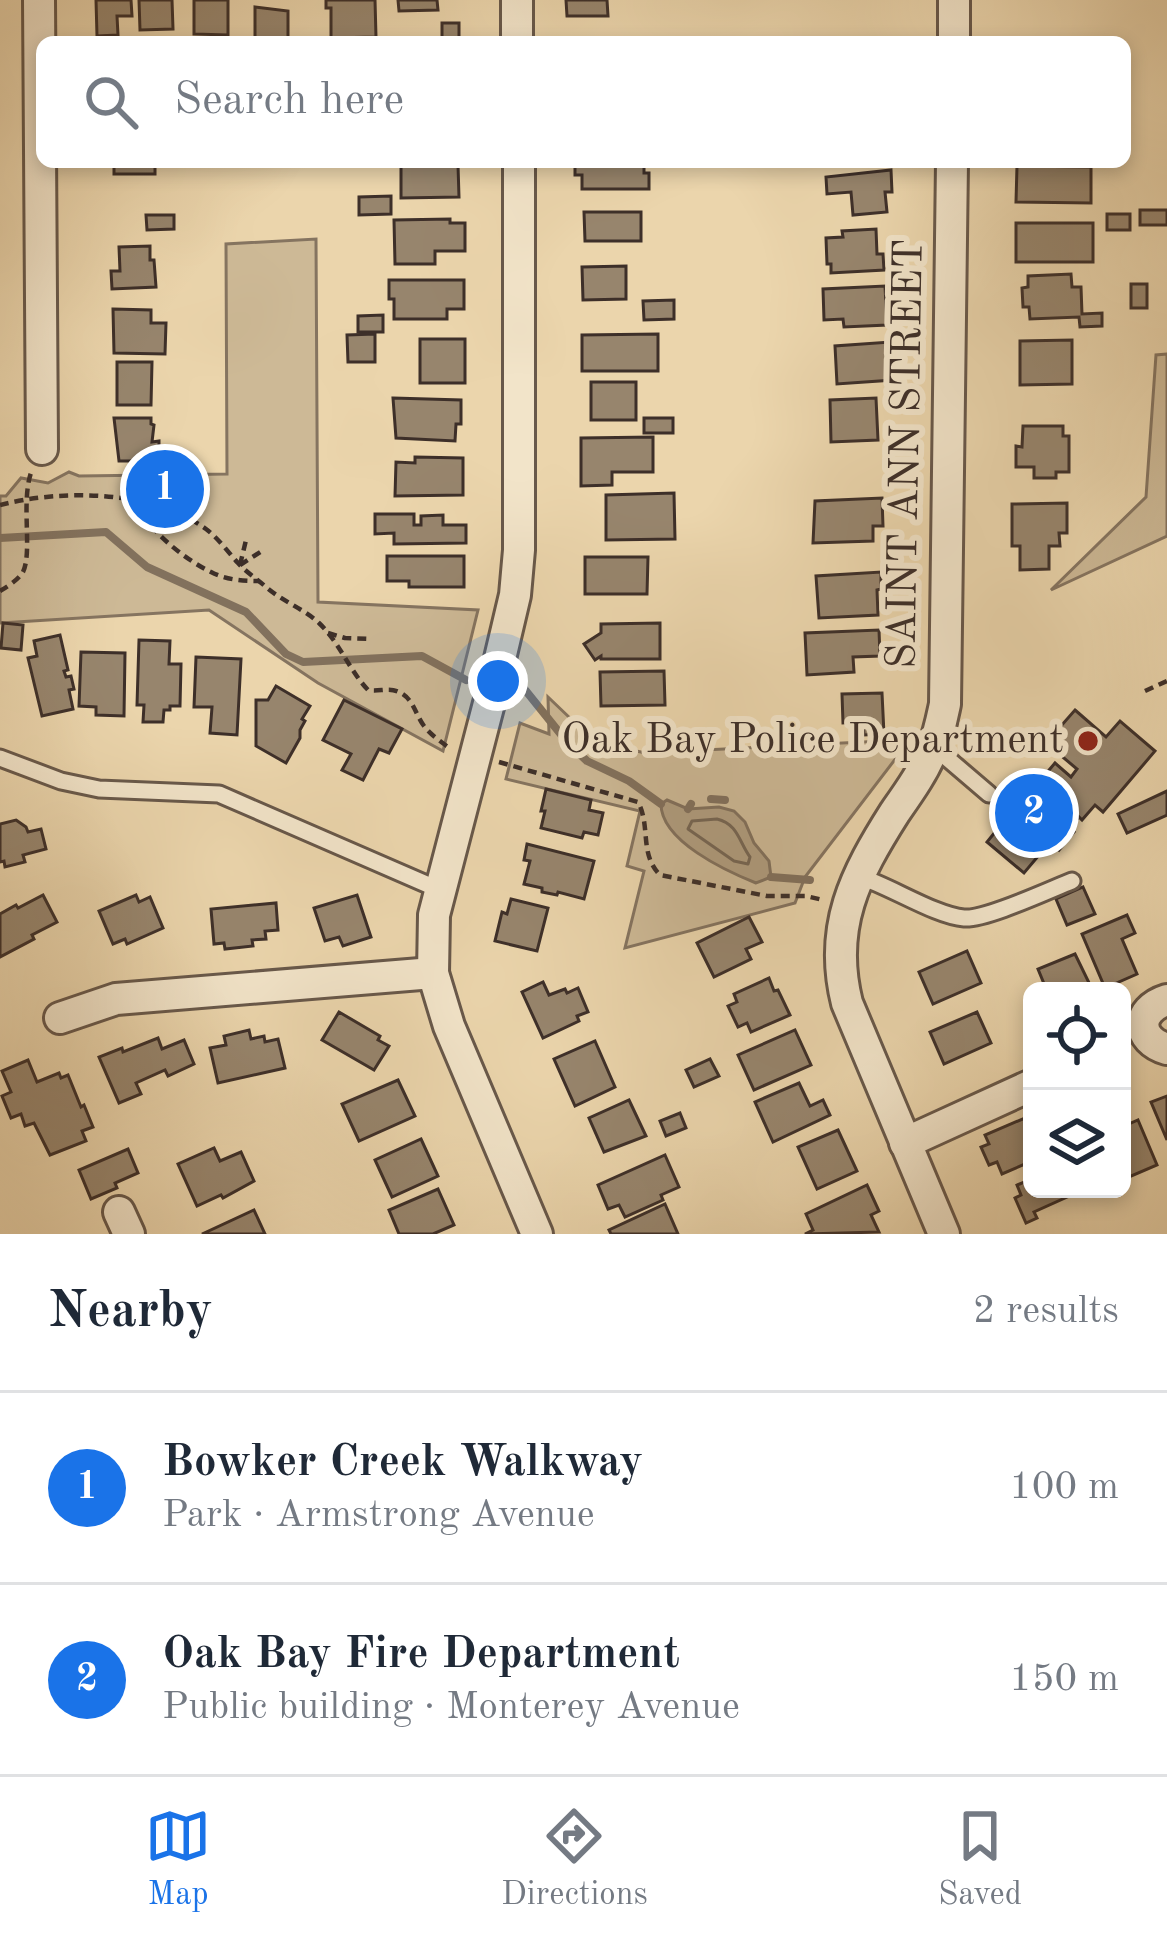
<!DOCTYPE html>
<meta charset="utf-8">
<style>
:root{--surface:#fff;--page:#f2f2f3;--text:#1f2937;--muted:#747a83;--line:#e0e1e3;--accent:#1a73e8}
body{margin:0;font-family:"Old Standard TT",serif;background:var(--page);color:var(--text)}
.controls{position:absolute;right:36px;bottom:36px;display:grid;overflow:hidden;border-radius:18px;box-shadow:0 6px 18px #0003}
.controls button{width:108px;height:108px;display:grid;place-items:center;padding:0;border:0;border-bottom:3px solid var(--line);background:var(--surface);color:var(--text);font:60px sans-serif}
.you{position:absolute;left:498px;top:681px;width:42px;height:42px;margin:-30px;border:9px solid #fff;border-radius:50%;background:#1a73e8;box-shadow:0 0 0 18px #1a73e833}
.badge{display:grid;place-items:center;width:78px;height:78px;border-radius:50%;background:var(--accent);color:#fff;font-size:39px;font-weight:700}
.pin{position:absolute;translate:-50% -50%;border:6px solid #fff;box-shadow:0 3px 12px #0006}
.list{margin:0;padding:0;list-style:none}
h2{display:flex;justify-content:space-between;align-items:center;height:156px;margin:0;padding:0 48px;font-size:51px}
h2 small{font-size:39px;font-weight:400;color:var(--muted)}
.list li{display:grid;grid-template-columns:78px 1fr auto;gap:36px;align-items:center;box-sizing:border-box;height:192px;padding:0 48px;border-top:3px solid var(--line)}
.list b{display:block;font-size:45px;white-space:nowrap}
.list p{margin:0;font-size:39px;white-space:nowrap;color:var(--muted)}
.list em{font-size:39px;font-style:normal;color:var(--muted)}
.icon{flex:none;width:66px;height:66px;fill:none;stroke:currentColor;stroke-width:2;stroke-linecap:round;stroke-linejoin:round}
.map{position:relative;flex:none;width:1167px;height:1234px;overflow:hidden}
.search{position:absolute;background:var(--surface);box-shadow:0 6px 18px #0003;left:36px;right:36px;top:36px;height:132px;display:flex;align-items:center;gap:30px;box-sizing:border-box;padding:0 42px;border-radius:18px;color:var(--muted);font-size:45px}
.sheet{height:540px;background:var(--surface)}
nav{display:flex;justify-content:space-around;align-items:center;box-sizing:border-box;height:168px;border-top:3px solid var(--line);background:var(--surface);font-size:33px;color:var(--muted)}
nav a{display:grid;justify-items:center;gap:6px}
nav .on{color:var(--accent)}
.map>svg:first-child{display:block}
</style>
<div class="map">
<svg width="1167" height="1234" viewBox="0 0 1167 1234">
<rect width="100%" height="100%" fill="#ebd5ac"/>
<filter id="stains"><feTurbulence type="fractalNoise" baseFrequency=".00167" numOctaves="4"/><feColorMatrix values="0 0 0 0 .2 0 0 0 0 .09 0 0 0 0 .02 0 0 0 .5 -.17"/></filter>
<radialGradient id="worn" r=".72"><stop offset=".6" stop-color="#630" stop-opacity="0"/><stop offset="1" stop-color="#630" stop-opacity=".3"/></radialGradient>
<!-- green -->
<g fill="#cdb996" stroke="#857460" stroke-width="3">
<polygon points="316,239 318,602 478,610 443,751 318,683 209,610 0,623 0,496 6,496 21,478 48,483 69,472 79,476 227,474 226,244"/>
<polygon points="1167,354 1167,536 1051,590 1146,497 1156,355"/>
<polygon points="548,697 594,741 645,753 902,740 903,749 805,877 795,903 625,948 644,871 627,866 640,811 506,779 520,723 549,734"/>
</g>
<!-- water -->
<path fill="#b09d7f" stroke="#82715d" stroke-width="3" d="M667 800 688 809 719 807 734 811 745 822 754 843 769 861 771 877 756 883C726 871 661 841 661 804Z"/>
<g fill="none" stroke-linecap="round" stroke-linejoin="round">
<!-- shore -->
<path stroke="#766654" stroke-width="3" d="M717 819C738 824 739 842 750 857L748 864 734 861 688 829 692 821Z"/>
<!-- stream -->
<g stroke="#82715d" stroke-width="8">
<polyline points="0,538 106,532 147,567 246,612 286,654 303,662 422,656 466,680"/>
<polyline points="522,686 567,742 587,761 629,781 661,804"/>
<polyline points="711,799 725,800"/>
<polyline points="688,809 691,804"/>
<polyline points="771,877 810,880"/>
</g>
</g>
<!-- building -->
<g fill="#97856d" stroke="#3d2f29" stroke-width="3">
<polygon points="96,0 131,0 132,16 117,16 118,35 97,36"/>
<polygon points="139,0 172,0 173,29 140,30"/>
<polygon points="194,0 228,0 228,35 194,34"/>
<polygon points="326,0 375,0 376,37 331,38 331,8 326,8"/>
<polygon points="398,0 437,0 438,10 399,11"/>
<polygon points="566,0 607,0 608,16 567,16"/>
<polygon points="255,7 288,11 288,42 232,42 255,42"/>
<rect x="442" y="23" width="17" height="19"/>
<rect x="114" y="162" width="41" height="12"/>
<polygon points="575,162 644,162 644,173 649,173 649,189 582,189 582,175 575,175"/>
<polygon points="401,165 458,165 459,197 401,198"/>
<polygon points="1017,166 1091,167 1091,203 1016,202"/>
<polygon points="891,170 892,192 885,192 887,212 853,215 851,192 827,194 826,177"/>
<polygon points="391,196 391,214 359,215 359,197"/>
<rect x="1140" y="210" width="27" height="15"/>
<polygon points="584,212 641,212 641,241 585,241"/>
<rect x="1107" y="214" width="23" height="16"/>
<polygon points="146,215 174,215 174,229 147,230"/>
<polygon points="450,219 450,223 465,223 465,251 435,251 435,264 395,264 394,220"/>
<rect x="1016" y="223" width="77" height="39"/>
<polygon points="876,229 877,254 883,254 884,270 831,273 831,264 827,264 826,238 843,237 842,231"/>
<polygon points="150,246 150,260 154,260 156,287 112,289 111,271 120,271 119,247"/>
<polygon points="626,266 626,299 583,300 582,267"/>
<polygon points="1071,274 1072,287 1081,287 1082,314 1102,313 1102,326 1080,327 1079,317 1030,319 1029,307 1023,307 1022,288 1028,287 1028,276"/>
<polygon points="389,280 464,280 464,309 447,309 447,319 394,319 394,299 389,299"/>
<rect x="1131" y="284" width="16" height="24"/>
<polygon points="885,286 887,325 844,327 843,319 824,320 823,289"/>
<polygon points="674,300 674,319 644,320 643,301"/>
<polygon points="113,309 151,310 151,323 166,323 165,354 114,353"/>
<polygon points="383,315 383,332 358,332 358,316"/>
<polygon points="375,334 375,362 348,362 347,335"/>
<polygon points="658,334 658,371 582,371 582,335"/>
<rect x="420" y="339" width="45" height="44"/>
<polygon points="1072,340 1072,384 1020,385 1020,341"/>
<polygon points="890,342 893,380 837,384 835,346"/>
<polygon points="117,362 152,362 151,405 117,405"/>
<rect x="591" y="382" width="45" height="38"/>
<polygon points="393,398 461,400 461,424 456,424 455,441 396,438"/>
<polygon points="876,398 878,440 831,442 830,400"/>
<polygon points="114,418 151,418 151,424 154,425 152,442 159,441 159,453 149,454 149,461 119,461"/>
<rect x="644" y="418" width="29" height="15"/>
<polygon points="1023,426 1063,426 1063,436 1069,436 1069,472 1056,472 1056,478 1034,478 1034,467 1016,467 1016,446 1022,447"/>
<polygon points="653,437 653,472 612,472 612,485 581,486 581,438"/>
<polygon points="415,457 463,458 463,495 395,496 396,462 415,463"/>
<polygon points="674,493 675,539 606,540 606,495"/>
<polygon points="882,498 883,526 873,526 873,541 813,543 815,501"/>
<polygon points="1067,503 1067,533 1059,533 1060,546 1049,546 1049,569 1020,570 1020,546 1012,546 1012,504"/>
<polygon points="375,514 414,514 414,525 421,525 421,516 443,515 443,525 466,525 466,543 394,544 394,533 375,534"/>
<polygon points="387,556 464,556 464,587 409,587 409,581 387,581"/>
<polygon points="585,557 648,557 647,594 585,594"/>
<polygon points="881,572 881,589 877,590 878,615 819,618 816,576"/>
<polygon points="3,623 23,625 21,650 1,648"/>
<polygon points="660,623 660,659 601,659 601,656 595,660 584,644 601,633 601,624"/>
<polygon points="879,630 880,656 853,657 854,672 807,675 805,633"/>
<polygon points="60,635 68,670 64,671 66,677 71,676 74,689 69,690 73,709 42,716 28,658 37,656 34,641"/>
<polygon points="139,640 170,641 169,664 181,664 180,706 170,706 170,710 164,710 163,722 143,722 144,705 137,705"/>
<polygon points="81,652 125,653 124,716 96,715 96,707 79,706"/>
<polygon points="196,657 241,659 237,735 210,733 212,707 194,707"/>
<polygon points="664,671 665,705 601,706 600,672"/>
<polygon points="276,686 310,706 302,719 305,721 300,730 300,738 286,763 256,746 256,700 268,700"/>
<polygon points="882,693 884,734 864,735 863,722 843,723 842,694"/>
<polygon points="344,700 402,729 389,753 379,749 363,780 342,770 351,754 323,740"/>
<polygon points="1075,710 1106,737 1120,721 1155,751 1103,812 1095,805 1082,820 1079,817 1069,828 1074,832 1059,850 1050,842 1024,873 987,842 1004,821 1012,828 1021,818 1013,811 1029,792 1037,800 1046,790 1038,783 1055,763 1071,777 1077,769 1046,743"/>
<polygon points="546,789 591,800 589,810 603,813 598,835 584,832 582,838 541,828 545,811 541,811"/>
<polygon points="1167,791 1167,815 1127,833 1118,814"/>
<polygon points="16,820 26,827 28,832 41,829 46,849 23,855 25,862 5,867 4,861 0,862 0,824"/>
<polygon points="527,844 594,861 584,899 558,892 557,895 542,892 542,888 524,884 530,861 524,860"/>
<polygon points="1083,887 1095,914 1067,925 1056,899"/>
<polygon points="43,895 57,922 32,935 34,939 0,957 0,914 16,905 18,908"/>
<polygon points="136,895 139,902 150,897 163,928 127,944 125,939 113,944 99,911"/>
<polygon points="357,895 371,937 343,946 339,937 325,941 314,908"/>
<polygon points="511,899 548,908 537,951 495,941 502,912 507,914"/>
<polygon points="276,903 278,930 265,931 266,939 252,940 253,946 225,949 224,943 214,944 211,909"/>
<polygon points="1127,915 1135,933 1122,939 1137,974 1105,988 1082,934"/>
<polygon points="749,917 762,942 746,949 751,959 714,977 697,943"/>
<polygon points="967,951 981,983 933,1004 919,972"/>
<polygon points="1075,954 1093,991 1047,991 1038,969"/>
<polygon points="769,978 774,991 778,990 790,1015 751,1032 747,1023 738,1027 728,1006 737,1002 734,994"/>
<polygon points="543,982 549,995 565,989 567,993 578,988 588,1012 577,1016 579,1021 543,1038 522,992"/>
<polygon points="339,1012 380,1036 378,1040 389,1046 374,1070 322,1040"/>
<polygon points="977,1012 991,1043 944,1064 930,1032"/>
<polygon points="249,1030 251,1039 264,1036 265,1042 278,1039 285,1068 218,1083 210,1048 226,1045 224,1036"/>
<polygon points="795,1030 811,1065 754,1090 738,1055"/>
<polygon points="158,1038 162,1049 184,1040 194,1064 168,1076 165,1070 136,1083 141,1094 119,1103 99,1057 122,1048 123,1052"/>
<polygon points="595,1041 615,1087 575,1106 554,1059"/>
<polygon points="710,1059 719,1076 694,1087 686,1070"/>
<polygon points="28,1060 37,1082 59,1073 61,1078 68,1075 81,1107 84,1105 93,1127 82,1131 86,1141 50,1155 34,1123 25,1126 21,1114 11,1118 2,1096 11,1092 2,1071"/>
<polygon points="398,1080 415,1116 359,1141 342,1104"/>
<polygon points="799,1083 810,1106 823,1100 830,1115 773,1142 755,1102"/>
<polygon points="1167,1096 1167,1140 1151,1102"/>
<polygon points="629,1100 646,1136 604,1152 589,1118"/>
<polygon points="680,1113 686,1128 666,1136 660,1121"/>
<polygon points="1032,1115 1032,1161 1002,1174 997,1162 989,1165 981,1147 989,1144 985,1135"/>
<polygon points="1138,1120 1157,1165 1122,1180 1122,1127"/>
<polygon points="838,1130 857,1171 817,1189 798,1147"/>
<polygon points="421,1139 438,1176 392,1197 375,1160"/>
<polygon points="214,1148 220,1161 241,1152 254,1181 223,1198 221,1195 197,1206 178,1164"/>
<polygon points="128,1149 138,1173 115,1183 117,1188 91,1199 79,1170"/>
<polygon points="665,1155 679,1187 661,1195 663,1200 625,1217 619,1205 608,1209 598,1185"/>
<polygon points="1032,1179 1032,1189 1063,1189 1067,1197 1034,1212 1037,1218 1026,1223 1015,1198 1021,1195 1017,1185"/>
<polygon points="867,1185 879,1211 871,1215 879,1232 805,1234 813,1230 806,1214"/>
<polygon points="438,1189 454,1225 433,1234 399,1234 389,1210"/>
<polygon points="665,1204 678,1234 611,1234 609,1230"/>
<polygon points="254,1210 265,1234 202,1234"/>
</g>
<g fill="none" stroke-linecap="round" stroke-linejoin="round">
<!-- service casing -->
<g stroke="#68584a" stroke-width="21">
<g id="service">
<polyline points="934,747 989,794"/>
<polyline points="0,758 61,781 99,789 219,794 440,890"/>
<path d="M858 876C890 886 936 916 964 918 985 920 1049 890 1072 881"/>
</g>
</g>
<!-- minor casing -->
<g stroke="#68584a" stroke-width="36">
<g id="minor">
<polyline points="39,0 42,449"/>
<polyline points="517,0 517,42"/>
<polyline points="954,42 954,0"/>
<polyline points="519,162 519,550 515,595 494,684 434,915 433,973 449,1026 537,1234"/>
<path d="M1167 1000C1135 1010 1136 1040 1167 1049"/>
<polyline points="60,1018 116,999 433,973"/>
<polyline points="905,1143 1032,1085"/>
<polyline points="119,1212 129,1234"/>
<path d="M944 1234 847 1003C828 927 855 875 895 812 909 792 924 771 933 748 939 734 942 718 945 704L952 162"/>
</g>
</g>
<!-- path -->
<g stroke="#3d2f29" stroke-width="4.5" stroke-dasharray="9 6" stroke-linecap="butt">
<path d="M134 501C149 530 182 558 211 572 226 580 243 581 259 581"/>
<path d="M0 505C62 489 152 490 206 529 218 538 228 552 238 563 246 572 257 579 266 587 282 601 304 609 319 623 340 643 349 670 368 690 380 692 389 687 399 692 414 699 415 714 424 726 430 734 440 741 448 747"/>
<polyline points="240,565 265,549"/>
<polyline points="240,565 246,540"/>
<path d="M0 591C8 586 18 580 23 572 33 551 20 500 32 470"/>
<polyline points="328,633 345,638 372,639"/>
<polyline points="1145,691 1167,681"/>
<path d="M499 762 638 802C651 826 639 854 660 875L767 896H806L823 900"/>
</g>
<!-- service -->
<use href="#service" stroke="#f2e4c9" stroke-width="15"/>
<!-- minor -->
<use href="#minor" stroke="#f2e4c9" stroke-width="30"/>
</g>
<!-- markers -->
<circle fill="#8f2418" stroke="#f2e4c9" stroke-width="4.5" cx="1088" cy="741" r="12"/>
<g text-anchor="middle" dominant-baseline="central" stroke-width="12" stroke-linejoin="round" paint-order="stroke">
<!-- street labels -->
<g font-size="42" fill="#3d2f29" stroke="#f2e4c9">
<text transform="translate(907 454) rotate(-89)">SAINT ANN STREET</text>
</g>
<!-- poi labels -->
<g font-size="42" fill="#3d2f29" stroke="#f2e4c9" text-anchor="end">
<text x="1064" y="741">Oak Bay Police Department</text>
</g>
</g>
<rect width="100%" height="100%" filter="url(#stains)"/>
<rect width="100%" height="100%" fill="url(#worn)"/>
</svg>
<div class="controls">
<button><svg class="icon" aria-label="locate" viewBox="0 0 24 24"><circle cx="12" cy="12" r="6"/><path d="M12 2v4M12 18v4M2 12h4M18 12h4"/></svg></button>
<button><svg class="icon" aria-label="layers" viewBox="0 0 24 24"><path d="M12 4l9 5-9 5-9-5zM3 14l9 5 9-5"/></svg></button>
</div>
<div class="you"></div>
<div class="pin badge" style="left:165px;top:489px">1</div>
<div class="pin badge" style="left:1034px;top:813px">2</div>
<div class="search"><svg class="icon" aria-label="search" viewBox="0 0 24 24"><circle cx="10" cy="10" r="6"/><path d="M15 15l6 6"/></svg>Search here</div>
</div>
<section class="sheet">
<h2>Nearby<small>2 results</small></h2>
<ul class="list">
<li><span class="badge">1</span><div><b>Bowker Creek Walkway</b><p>Park · Armstrong Avenue</p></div><em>100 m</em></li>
<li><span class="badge">2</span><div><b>Oak Bay Fire Department</b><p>Public building · Monterey Avenue</p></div><em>150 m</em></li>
</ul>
</section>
<nav>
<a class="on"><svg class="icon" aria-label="map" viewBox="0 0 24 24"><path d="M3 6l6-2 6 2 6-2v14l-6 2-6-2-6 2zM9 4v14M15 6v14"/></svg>Map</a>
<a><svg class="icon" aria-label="directions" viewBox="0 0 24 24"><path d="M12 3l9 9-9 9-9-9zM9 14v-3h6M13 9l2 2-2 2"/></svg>Directions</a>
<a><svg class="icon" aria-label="saved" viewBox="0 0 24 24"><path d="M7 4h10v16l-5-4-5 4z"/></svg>Saved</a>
</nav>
